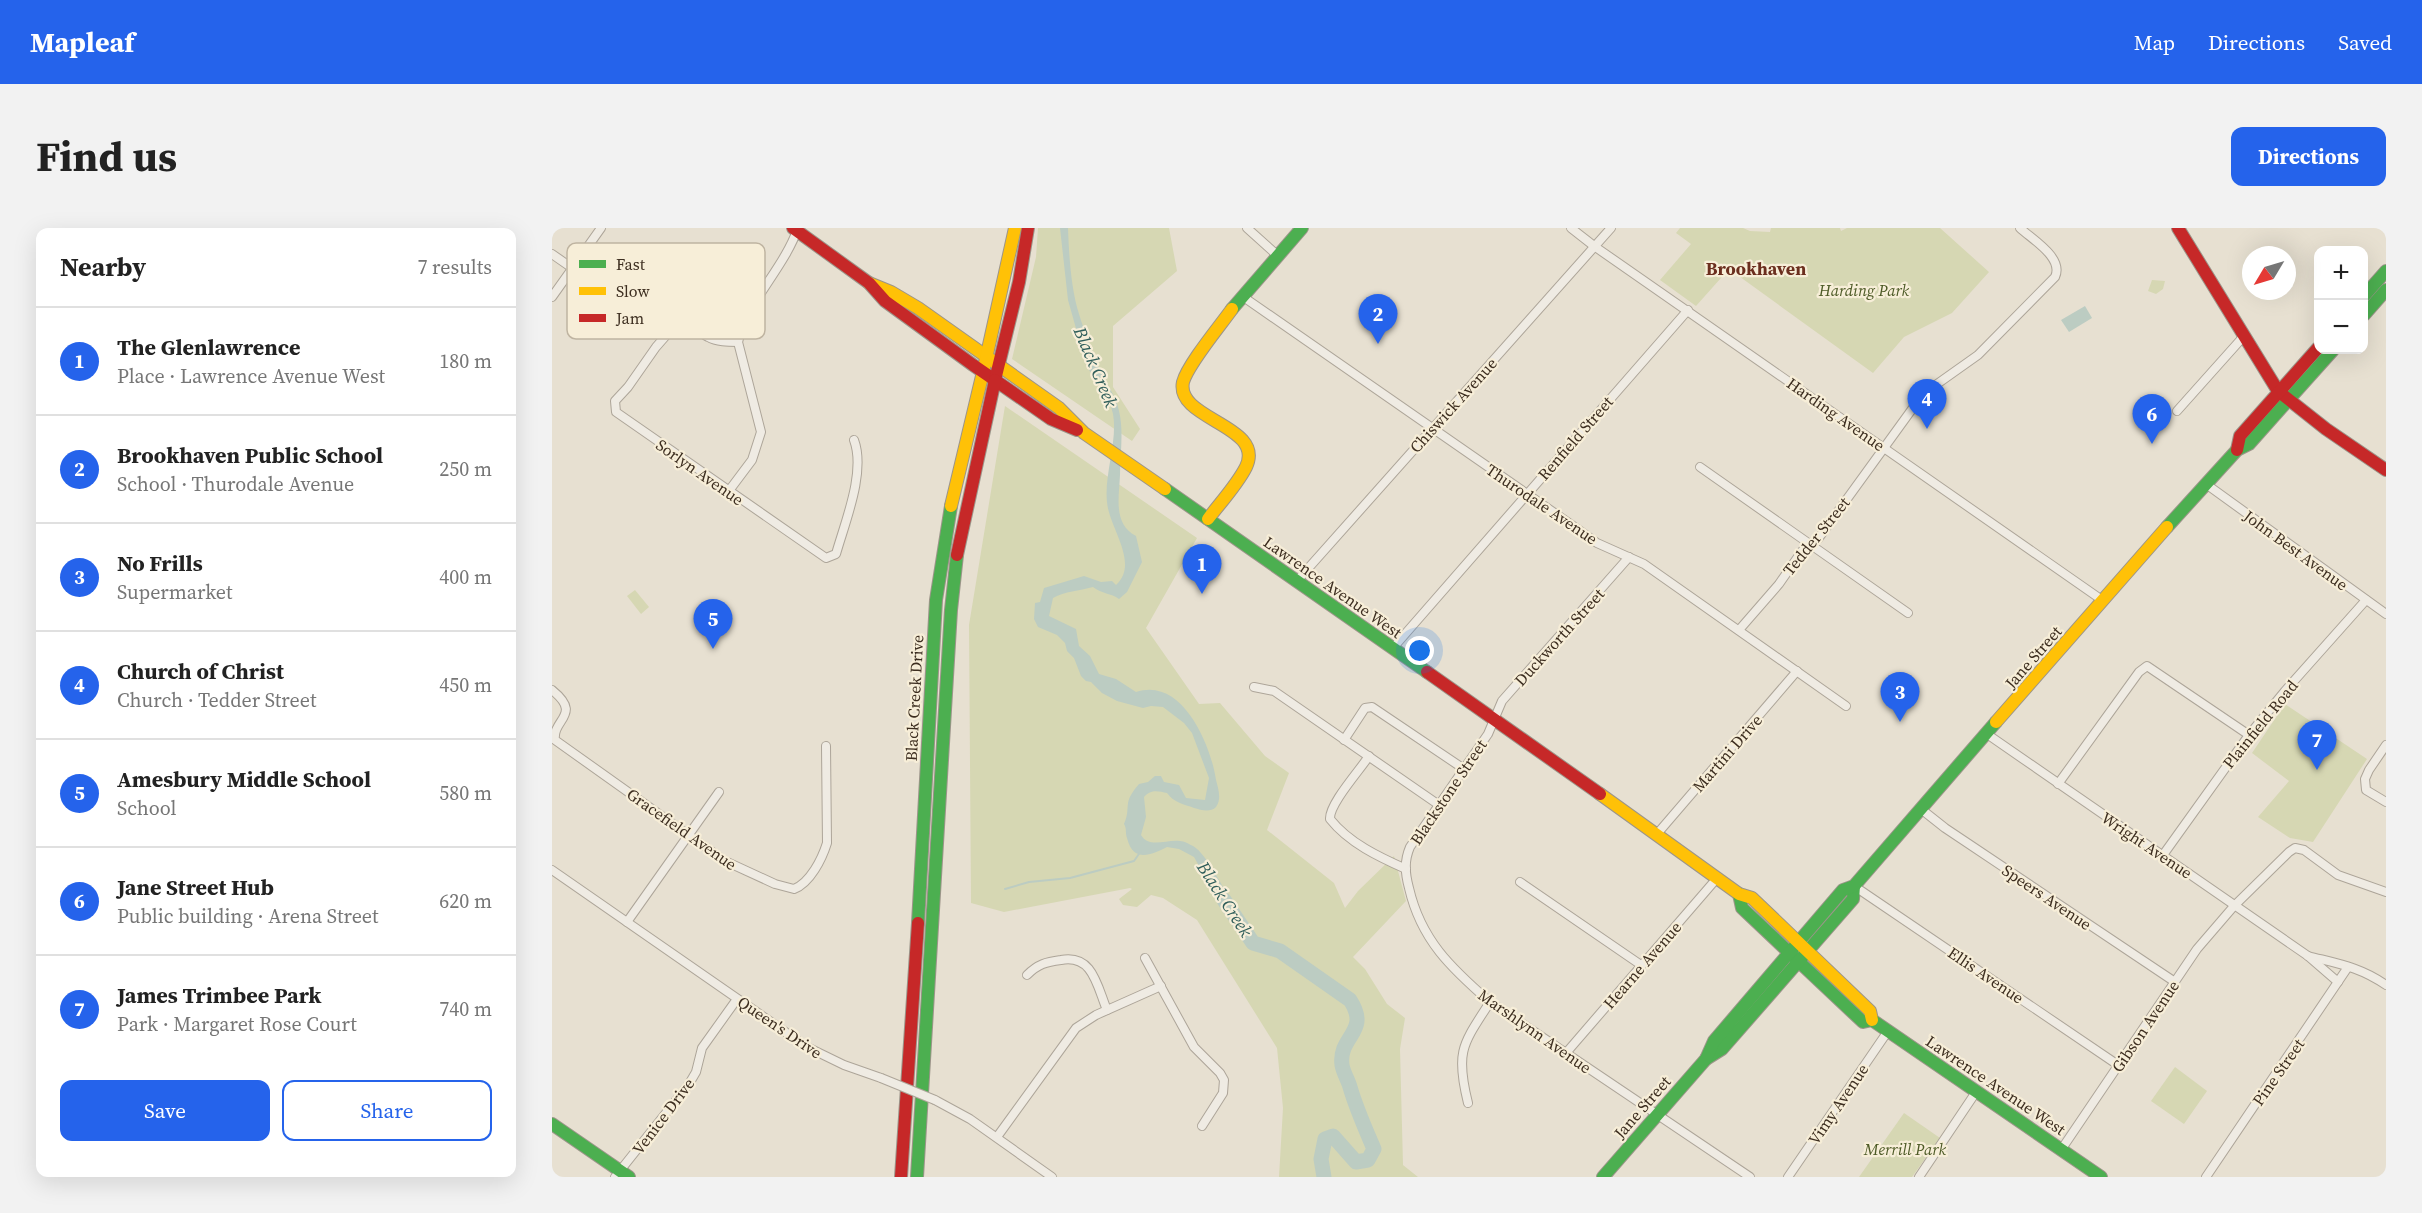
<!DOCTYPE html>
<meta charset="utf-8">
<style>
:root{--surface:#fff;--page:#f2f2f2;--text:#222;--muted:#767676;--line:#e0e0e0;--accent:#2563eb}
body{margin:0;font-family:"Source Serif 4",serif;background:var(--page);color:var(--text)}
.controls{position:absolute;right:18px;top:18px;display:grid;overflow:hidden;border-radius:12px;box-shadow:0 6px 24px #0002}
.controls button{width:54px;height:54px;display:grid;place-items:center;padding:0;border:0;border-bottom:2px solid var(--line);background:var(--surface);color:var(--text);font:30px sans-serif}
.compass{position:absolute;left:1690px;top:18px;width:54px;height:54px;border-radius:50%;background:var(--surface);box-shadow:0 6px 24px #0002;rotate:232deg}
.you{position:absolute;left:868px;top:423px;width:21px;height:21px;margin:-15px;border:4px solid #fff;border-radius:50%;background:#1a73e8;box-shadow:0 0 0 9px #1a73e833}
.badge{display:grid;place-items:center;width:39px;height:39px;border-radius:50%;background:var(--accent);color:#fff;font-size:20px;font-weight:700}
.pin{position:absolute;translate:-50% -50px;filter:drop-shadow(0 2px 3px #0008)}
.pin::after{content:'';position:absolute;top:32px;width:21px;height:18px;background:inherit;clip-path:polygon(0 0,100% 0,50% 100%)}
.list{margin:0;padding:0;list-style:none}
h2{display:flex;justify-content:space-between;align-items:center;height:78px;margin:0;padding:0 24px;font-size:26px}
h2 small{font-size:20px;font-weight:400;color:var(--muted)}
.list li{display:grid;grid-template-columns:39px 1fr auto;gap:18px;align-items:center;box-sizing:border-box;height:108px;padding:0 24px;border-top:2px solid var(--line)}
.list b{display:block;font-size:22px;white-space:nowrap}
.list p{margin:0;font-size:20px;white-space:nowrap;color:var(--muted)}
.list em{font-size:20px;font-style:normal;color:var(--muted)}
.actions{display:flex;gap:12px;padding:18px 24px}
.actions a{flex:1;padding:14px 0;border:2px solid var(--accent);border-radius:12px;text-align:center;font-size:21px;color:var(--accent)}
.actions .main{background:var(--accent);color:#fff}
.map{position:relative;flex:none;width:1834px;height:949px;overflow:hidden;border-radius:12px}
header{display:flex;align-items:center;gap:36px;box-sizing:border-box;height:84px;padding:0 30px;background:var(--accent);color:#fff}
header strong{font-size:28px}
nav{display:flex;gap:33px;margin-inline-start:auto;font-size:21px}
.intro{display:flex;align-items:center;justify-content:space-between;box-sizing:border-box;height:144px;padding:0 36px}
h1{margin:0;font-size:42px}
.button{padding:15px 27px;border-radius:12px;background:var(--accent);color:#fff;font-size:21px;font-weight:700}
main{display:flex;gap:36px;padding:0 36px}
aside{flex:1;background:var(--surface);border-radius:12px;box-shadow:0 6px 24px #0002}
.map>svg:first-child{display:block}
</style>
<header>
<strong>Mapleaf</strong>
<nav><a>Map</a><a>Directions</a><a>Saved</a></nav>
</header>
<div class="intro"><h1>Find us</h1><a class="button">Directions</a></div>
<main>
<aside>
<h2>Nearby<small>7 results</small></h2>
<ul class="list">
<li><span class="badge">1</span><div><b>The Glenlawrence</b><p>Place · Lawrence Avenue West</p></div><em>180 m</em></li>
<li><span class="badge">2</span><div><b>Brookhaven Public School</b><p>School · Thurodale Avenue</p></div><em>250 m</em></li>
<li><span class="badge">3</span><div><b>No Frills</b><p>Supermarket</p></div><em>400 m</em></li>
<li><span class="badge">4</span><div><b>Church of Christ</b><p>Church · Tedder Street</p></div><em>450 m</em></li>
<li><span class="badge">5</span><div><b>Amesbury Middle School</b><p>School</p></div><em>580 m</em></li>
<li><span class="badge">6</span><div><b>Jane Street Hub</b><p>Public building · Arena Street</p></div><em>620 m</em></li>
<li><span class="badge">7</span><div><b>James Trimbee Park</b><p>Park · Margaret Rose Court</p></div><em>740 m</em></li>
</ul>
<div class="actions"><a class="main">Save</a><a>Share</a></div>
</aside>
<div class="map">
<svg width="1834" height="949" viewBox="0 0 1834 949">
<rect width="100%" height="100%" fill="#e7e0d1"/>
<!-- green -->
<g fill="#d6d7b3">
<polygon points="486,0 617,0 625,43 561,98 561,159 588,201 580,213 460,131 484,29"/>
<polygon points="1128,0 1191,0 1198,3 1218,4 1219,0 1288,0 1289,3 1295,0 1388,0 1437,44 1400,85 1352,109 1321,145 1177,41 1144,78 1108,52 1139,16 1124,5"/>
<polygon points="1600,52 1613,53 1611,61 1604,66 1596,63"/>
<polygon points="453,178 645,310 594,400 647,476 668,475 713,528 737,545 715,602 782,655 793,680 806,663 842,628 854,673 801,729 813,741 835,776 853,790 848,821 851,937 866,949 727,949 731,880 725,820 645,692 611,670 599,667 585,679 571,677 567,671 580,661 578,660 452,684 419,675 417,397"/>
<polygon points="83,362 97,379 89,386 75,368"/>
<polygon points="1733,476 1815,531 1761,614 1738,610 1706,589 1737,553 1700,525"/>
<polygon points="1623,839 1655,863 1632,896 1599,873"/>
<polygon points="1352,885 1388,910 1360,949 1307,949"/>
</g>
<!-- water -->
<g fill="#bcccc2">
<path d="M508 0H516C517 27 519 61 527 86 532 103 540 121 546 138 552 154 564 166 567 183 572 204 568 226 568 247 567 270 561 296 584 308L590 334 575 364 567 371C559 365 550 366 541 359 527 363 513 363 501 370L497 388 524 401 527 418 538 428 547 446 564 451 584 464C630 448 659 517 664 552 666 560 670 571 664 579 658 585 649 582 642 580 632 576 622 575 615 565 606 563 599 561 592 569L594 589 589 607C597 621 615 611 628 613 632 613 637 616 641 618 656 626 675 670 688 686L680 692 673 684 642 629 627 621 615 619C599 627 581 635 575 610 573 604 575 601 572 596 576 587 575 583 576 575 577 568 583 561 587 556L596 554 603 548H609L612 554 627 557 634 570 653 572 657 550 640 505 632 495 611 479 599 478 591 480 565 473 550 465 539 454 534 453 529 448 522 430 515 423 513 415 505 407 486 399 482 391 483 375 488 374 492 360 532 348 549 354 560 353 564 357C588 335 557 300 555 274 552 247 566 212 561 186 558 168 543 154 535 138 532 129 535 120 530 111H527L516 72Z"/>
<polygon points="1533,78 1540,90 1517,104 1509,92"/>
</g>
<g fill="none" stroke-linecap="round" stroke-linejoin="round">
<!-- stream -->
<polyline stroke="#bcccc2" stroke-width="2" points="453,661 477,654 518,650 582,633 589,623"/>
<!-- river -->
<path stroke="#bcccc2" stroke-width="15" d="M672 672 701 715 728 723 798 772C819 804 786 808 790 837 791 844 796 852 798 859 804 880 813 900 822 921L816 932 804 934 781 908 773 911 769 931 772 949"/>
<!-- street casing -->
<g stroke="#ada599" stroke-width="10">
<g id="street">
<polyline points="695,0 725,27"/>
<polyline points="1019,0 1042,18 1550,372"/>
<polyline points="0,26 20,40"/>
<polyline points="690,68 1027,302 1045,315 1092,336 1294,478"/>
<polyline points="0,69 49,0"/>
<path d="M186 114C176 114 165 114 156 109 146 104 137 92 125 95L104 119 76 159 63 173 64 184 274 330 284 326C293 294 314 244 302 212"/>
<polyline points="1625,183 1692,108"/>
<polyline points="1148,239 1356,385"/>
<polyline points="1654,256 1834,386"/>
<path d="M176 264 200 232 209 204 186 114C196 72 231 42 246 0"/>
<path d="M1077 329 950 473 936 506 858 619C852 633 853 645 857 660 869 712 899 740 938 774L1198 949"/>
<polyline points="744,354 1059,0"/>
<path d="M1187 402 1227 356 1250 323 1266 311 1371 166 1426 127 1503 49C1512 30 1481 12 1468 0"/>
<polyline points="840,421 1136,82"/>
<polyline points="702,459 722,463 887,577"/>
<path d="M0 462C31 487 0 491 3 512L173 633 223 656 242 661C258 655 270 631 275 615L274 518"/>
<polyline points="1435,506 1756,728 1786,754"/>
<polyline points="792,512 813,480 820,479 912,541"/>
<polyline points="1834,517 1817,542 1813,551 1814,562 1834,574"/>
<path d="M817 528C808 542 777 576 778 591 797 615 827 629 854 641"/>
<polyline points="1506,556 1587,444 1595,438 1697,507"/>
<polyline points="1369,581 1393,600 1623,754"/>
<polyline points="1105,606 1245,443"/>
<polyline points="1611,627 1697,507 1733,463 1814,372"/>
<polyline points="0,642 255,819 292,837 329,850"/>
<polyline points="968,654 1089,737"/>
<polyline points="1302,658 1566,837"/>
<polyline points="75,694 167,564"/>
<path d="M1756 728C1787 736 1808 739 1834 757"/>
<polyline points="593,730 642,819 668,845 672,852 671,865 650,898"/>
<path d="M475 747C486 736 494 734 509 732 541 726 545 758 555 782"/>
<polyline points="1014,825 1166,649"/>
<polyline points="383,872 418,891 500,949"/>
<path d="M916 875C903 823 911 816 938 774"/>
<polyline points="445,909 524,800 544,787 609,758"/>
<polyline points="1509,922 1645,721 1682,678 1737,624 1743,620 1752,622 1786,647 1834,664"/>
<polyline points="63,949 137,856 144,844 150,820 185,771"/>
<polyline points="1236,949 1336,803"/>
<polyline points="1367,949 1424,864"/>
<polyline points="1654,949 1796,739"/>
</g>
</g>
<!-- fast casing -->
<g stroke="#9c958a" stroke-width="14">
<g id="fast">
<polyline points="1812,68 1834,43"/>
<polyline points="680,81 750,0"/>
<polyline points="1812,87 1834,62"/>
<polyline points="613,261 875,444"/>
<polyline points="1615,299 1685,222 1697,216 1781,122"/>
<polyline points="1187,666 1190,680 1311,794 1320,792 1549,949"/>
<polyline points="366,695 384,372 399,278"/>
<polyline points="1154,831 1170,821 1301,671 1302,658"/>
<polyline points="0,896 77,949"/>
<polyline points="365,949 399,382 405,327"/>
<polyline points="1051,949 1154,831 1162,813 1291,662 1302,658 1444,494"/>
</g>
</g>
<!-- slow casing -->
<g stroke="#9c958a" stroke-width="14">
<g id="slow">
<polyline points="317,55 339,64 366,80 507,180 532,205 613,261"/>
<polyline points="431,144 463,0"/>
<polyline points="399,278 431,144"/>
<path d="M656 291C668 275 685 257 694 239 714 197 623 192 631 154 636 136 668 98 680 81"/>
<polyline points="1444,494 1615,299"/>
<polyline points="1048,566 1187,666 1200,670 1318,783 1320,792"/>
</g>
</g>
<!-- jam casing -->
<g stroke="#9c958a" stroke-width="14">
<g id="jam">
<polyline points="241,0 317,55 333,73 421,137 499,191 525,202"/>
<polyline points="1626,0 1726,163 1774,201 1834,242"/>
<polyline points="443,152 467,54 476,0"/>
<polyline points="1685,222 1688,208 1766,120"/>
<polyline points="405,327 443,152"/>
<polyline points="875,444 1048,566"/>
<polyline points="349,949 366,695"/>
</g>
</g>
<!-- street -->
<use href="#street" stroke="#efebe3" stroke-width="8"/>
<!-- fast -->
<use href="#fast" stroke="#4caf50" stroke-width="12"/>
<!-- slow -->
<use href="#slow" stroke="#ffc107" stroke-width="12"/>
<!-- jam -->
<use href="#jam" stroke="#c62828" stroke-width="12"/>
<!-- street-bridge casing -->
<g stroke="#ada599" stroke-width="10" stroke-linecap="butt">
<polyline id="street-bridge" points="329,850 383,872"/>
</g>
<!-- street-bridge -->
<use href="#street-bridge" stroke="#efebe3" stroke-width="8"/>
</g>
<g text-anchor="middle" dominant-baseline="central" stroke-width="4.5" stroke-linejoin="round" paint-order="stroke">
<!-- park labels -->
<g font-size="16" font-style="italic" fill="#4d5a26" stroke="#f7eed8">
<text x="1312" y="62">Harding Park</text>
<text x="1353" y="921">Merrill Park</text>
</g>
<!-- street labels -->
<g font-size="16" fill="#3d2e20" stroke="#f7eed8">
<text transform="translate(901 177) rotate(-48)">Chiswick Avenue</text>
<text transform="translate(1284 186) rotate(35)">Harding Avenue</text>
<text transform="translate(1023 210) rotate(-49)">Renfield Street</text>
<text transform="translate(148 244) rotate(35)">Sorlyn Avenue</text>
<text transform="translate(990 276) rotate(34)">Thurodale Avenue</text>
<text transform="translate(1264 308) rotate(-51)">Tedder Street</text>
<text transform="translate(1744 322) rotate(36)">John Best Avenue</text>
<text transform="translate(781 359) rotate(35)">Lawrence Avenue West</text>
<text transform="translate(1007 409) rotate(-48)">Duckworth Street</text>
<text transform="translate(1481 429) rotate(-49)">Jane Street</text>
<text transform="translate(362 470) rotate(-87)">Black Creek Drive</text>
<text transform="translate(1708 496) rotate(-51)">Plainfield Road</text>
<text transform="translate(1175 525) rotate(-49)">Martini Drive</text>
<text transform="translate(896 564) rotate(-56)">Blackstone Street</text>
<text transform="translate(130 601) rotate(35)">Gracefield Avenue</text>
<text transform="translate(1595 617) rotate(34)">Wright Avenue</text>
<text transform="translate(1495 669) rotate(34)">Speers Avenue</text>
<text transform="translate(1090 737) rotate(-49)">Hearne Avenue</text>
<text transform="translate(1434 747) rotate(34)">Ellis Avenue</text>
<text transform="translate(1593 798) rotate(-56)">Gibson Avenue</text>
<text transform="translate(228 799) rotate(34)">Queen's Drive</text>
<text transform="translate(983 803) rotate(35)">Marshlynn Avenue</text>
<text transform="translate(1726 844) rotate(-55)">Pine Street</text>
<text transform="translate(1444 857) rotate(34)">Lawrence Avenue West</text>
<text transform="translate(1286 876) rotate(-56)">Vimy Avenue</text>
<text transform="translate(1090 879) rotate(-49)">Jane Street</text>
<text transform="translate(111 888) rotate(-53)">Venice Drive</text>
</g>
<!-- neighbourhood labels -->
<g font-size="18" font-weight="bold" fill="#6b2e1e" stroke="#f7eed8">
<text x="1204" y="40">Brookhaven</text>
</g>
<!-- water labels -->
<g font-size="18" font-style="italic" fill="#2f5d5a" stroke="#f7eed8">
<text transform="translate(544 139) rotate(67)">Black Creek</text>
<text transform="translate(673 671) rotate(57)">Black Creek</text>
</g>
</g>
<!-- legend -->
<rect x="15" y="15" width="198" height="96" rx="9" fill="#f7eed8" stroke="#bfb4a1" stroke-width="1.5"/>
<rect x="27" y="32" width="27" height="8" fill="#4caf50"/>
<rect x="27" y="59" width="27" height="8" fill="#ffc107"/>
<rect x="27" y="86" width="27" height="8" fill="#c62828"/>
<g font-size="16" fill="#3d2e20">
<text x="64" y="42">Fast</text>
<text x="64" y="69">Slow</text>
<text x="64" y="96">Jam</text>
</g>
</svg>
<div class="controls">
<button>+</button>
<button>−</button>
</div>
<svg class="compass" viewBox="-18 -18 36 36"><path d="M0-13l5 13h-10z" fill="#e53935"/><path d="M0 13l5-13h-10z" fill="#767676"/></svg>
<div class="you"></div>
<div class="pin badge" style="left:650px;top:366px">1</div>
<div class="pin badge" style="left:826px;top:116px">2</div>
<div class="pin badge" style="left:1348px;top:494px">3</div>
<div class="pin badge" style="left:1375px;top:201px">4</div>
<div class="pin badge" style="left:161px;top:421px">5</div>
<div class="pin badge" style="left:1600px;top:216px">6</div>
<div class="pin badge" style="left:1765px;top:542px">7</div>
</div>
</main>
